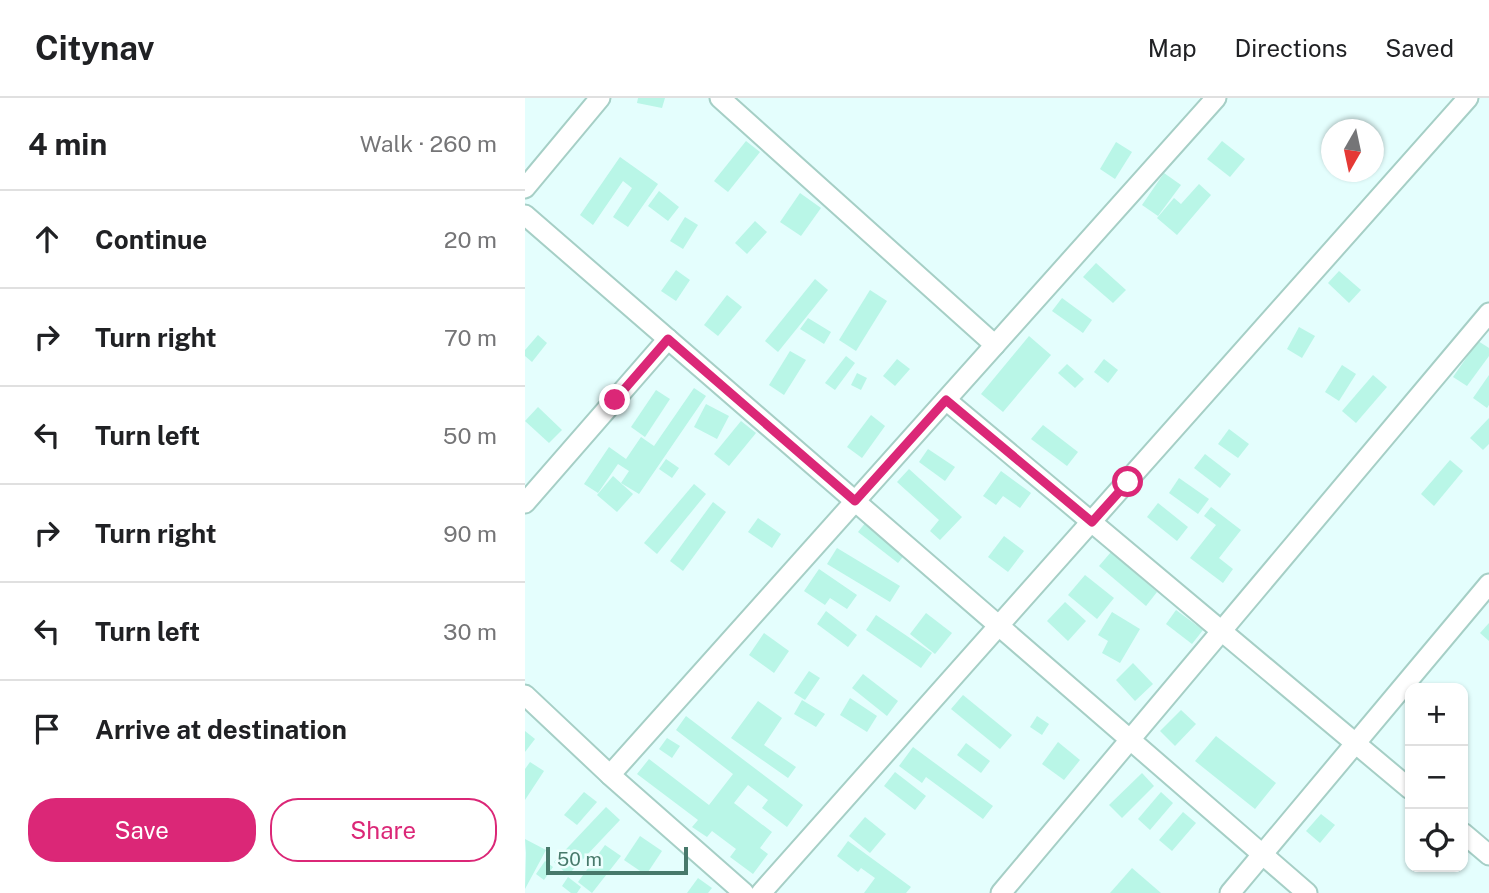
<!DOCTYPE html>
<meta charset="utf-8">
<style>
:root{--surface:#fff;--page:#f6f6f6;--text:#202124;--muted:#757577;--line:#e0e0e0;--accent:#db2777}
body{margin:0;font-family:"Public Sans",sans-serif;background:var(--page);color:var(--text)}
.controls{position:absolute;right:21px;bottom:21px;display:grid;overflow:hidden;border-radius:14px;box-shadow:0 2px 5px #0004}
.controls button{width:63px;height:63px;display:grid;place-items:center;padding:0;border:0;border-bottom:2px solid var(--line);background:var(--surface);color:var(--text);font:35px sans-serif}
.compass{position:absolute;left:796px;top:21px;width:63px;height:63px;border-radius:50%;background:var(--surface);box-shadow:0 2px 5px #0004;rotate:189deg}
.scale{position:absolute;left:21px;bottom:18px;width:142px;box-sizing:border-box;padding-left:7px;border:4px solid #47796b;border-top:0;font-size:19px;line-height:24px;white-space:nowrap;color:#47796b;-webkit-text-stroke:5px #ecfffe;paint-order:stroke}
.stop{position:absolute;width:21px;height:21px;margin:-16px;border:5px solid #db2777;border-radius:50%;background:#fff}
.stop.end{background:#db2777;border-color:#fff;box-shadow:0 2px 7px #0008}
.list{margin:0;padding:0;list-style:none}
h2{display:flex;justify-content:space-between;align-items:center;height:91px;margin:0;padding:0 28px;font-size:30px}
h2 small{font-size:23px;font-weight:400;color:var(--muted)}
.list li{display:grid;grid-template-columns:46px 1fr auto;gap:21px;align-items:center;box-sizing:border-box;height:98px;padding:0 28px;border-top:2px solid var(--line)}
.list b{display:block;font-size:26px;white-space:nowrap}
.list em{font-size:23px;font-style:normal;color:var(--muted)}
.actions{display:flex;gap:14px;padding:21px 28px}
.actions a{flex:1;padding:16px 0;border:2px solid var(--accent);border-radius:28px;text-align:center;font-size:24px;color:var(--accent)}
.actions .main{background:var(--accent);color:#fff}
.icon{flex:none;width:38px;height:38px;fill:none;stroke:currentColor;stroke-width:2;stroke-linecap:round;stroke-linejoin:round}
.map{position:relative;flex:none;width:964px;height:795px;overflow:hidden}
header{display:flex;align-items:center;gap:42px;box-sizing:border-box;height:98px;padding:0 35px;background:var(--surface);border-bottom:2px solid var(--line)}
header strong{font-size:33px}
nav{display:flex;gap:38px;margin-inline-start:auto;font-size:24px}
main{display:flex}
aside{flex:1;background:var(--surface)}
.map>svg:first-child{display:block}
</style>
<header>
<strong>Citynav</strong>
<nav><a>Map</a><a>Directions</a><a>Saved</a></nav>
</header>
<main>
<aside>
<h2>4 min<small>Walk · 260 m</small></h2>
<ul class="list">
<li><svg class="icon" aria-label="ahead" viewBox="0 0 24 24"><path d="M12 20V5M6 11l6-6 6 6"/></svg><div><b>Continue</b></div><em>20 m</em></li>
<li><svg class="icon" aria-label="right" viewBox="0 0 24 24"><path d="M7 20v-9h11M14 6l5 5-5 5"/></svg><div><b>Turn right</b></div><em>70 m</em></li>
<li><svg class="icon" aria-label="left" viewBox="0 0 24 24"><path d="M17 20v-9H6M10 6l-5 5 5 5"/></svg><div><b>Turn left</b></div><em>50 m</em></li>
<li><svg class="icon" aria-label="right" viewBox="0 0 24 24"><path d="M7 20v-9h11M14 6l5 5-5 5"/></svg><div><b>Turn right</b></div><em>90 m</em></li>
<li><svg class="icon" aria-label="left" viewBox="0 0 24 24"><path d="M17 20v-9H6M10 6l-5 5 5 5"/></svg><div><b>Turn left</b></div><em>30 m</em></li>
<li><svg class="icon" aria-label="arrive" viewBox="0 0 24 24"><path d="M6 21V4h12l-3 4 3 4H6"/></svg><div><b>Arrive at destination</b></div></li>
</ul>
<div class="actions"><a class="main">Save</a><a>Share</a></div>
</aside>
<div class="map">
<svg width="964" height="795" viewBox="0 0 964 795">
<rect width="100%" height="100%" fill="#e4fefd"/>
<!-- building -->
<g fill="#b9f6e7">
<polygon points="113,0 140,0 137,10 112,5"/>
<polygon points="221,43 235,54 203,94 189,83"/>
<polygon points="697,43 720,61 705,79 682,61"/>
<polygon points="591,44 607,54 590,81 575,71"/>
<polygon points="95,59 133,86 103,129 88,119 107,90 98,83 68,127 55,117"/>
<polygon points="639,75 656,87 633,118 617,107"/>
<polygon points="674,86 686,97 652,137 632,120 649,100 656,106"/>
<polygon points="134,93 154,109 143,123 123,108"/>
<polygon points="275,95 296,110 276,138 255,124"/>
<polygon points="160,119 173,127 158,151 145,143"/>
<polygon points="230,123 242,134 222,156 210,145"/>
<polygon points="571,165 601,192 588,205 558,179"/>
<polygon points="151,172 165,182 151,203 136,193"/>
<polygon points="814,173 836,192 824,205 803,185"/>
<polygon points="290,181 303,192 253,254 240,243"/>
<polygon points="345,192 362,203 331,253 314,242"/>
<polygon points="202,197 217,209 193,238 179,227"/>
<polygon points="537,200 567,222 558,235 527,213"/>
<polygon points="283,220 306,234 299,246 275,231"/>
<polygon points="774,229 790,238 777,260 762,251"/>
<polygon points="13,237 22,245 7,264 0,258 0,252"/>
<polygon points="504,238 526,257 478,314 456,296"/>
<polygon points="953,243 964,250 964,258 942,288 928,279"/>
<polygon points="265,253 281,262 259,297 244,287"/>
<polygon points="321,258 330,265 310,292 300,285"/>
<polygon points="372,261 385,271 370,288 358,278"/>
<polygon points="579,261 593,272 583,285 569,274"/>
<polygon points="542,266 559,281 550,290 533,275"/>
<polygon points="817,267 831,276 814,303 800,294"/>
<polygon points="332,275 342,280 336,292 326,287"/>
<polygon points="848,277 862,289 831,325 817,313"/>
<polygon points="964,277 964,307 962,310 948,300"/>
<polygon points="169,290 181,298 114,396 96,385 104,373 93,366 73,395 59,386 84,349 101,361 116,339 129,348"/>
<polygon points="131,292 145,301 120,339 106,329"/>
<polygon points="181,306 204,318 192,341 169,329"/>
<polygon points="13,309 37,332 24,345 0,323"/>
<polygon points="346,317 360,328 337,360 322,349"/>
<polygon points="964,320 964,346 958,352 945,340"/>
<polygon points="216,323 231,335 204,368 189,356"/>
<polygon points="518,327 553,354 542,368 506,341"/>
<polygon points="704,331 724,346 713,360 693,346"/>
<polygon points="403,351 430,369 420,383 394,364"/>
<polygon points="680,356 706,376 695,390 669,370"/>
<polygon points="141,361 154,370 147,380 134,371"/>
<polygon points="925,362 938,373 909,408 896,396"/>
<polygon points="384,371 437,419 415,442 405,433 414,422 372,384"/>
<polygon points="476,373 506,395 495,410 478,398 471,407 458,398"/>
<polygon points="88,378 108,396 92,414 72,397"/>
<polygon points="654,380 684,401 673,416 644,395"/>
<polygon points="169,386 181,396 132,456 119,445"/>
<polygon points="188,404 201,414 158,473 145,463"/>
<polygon points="633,405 663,429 652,443 622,419"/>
<polygon points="686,409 716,432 694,460 708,471 698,485 665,460 691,427 679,418"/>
<polygon points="345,419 385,450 373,465 333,434"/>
<polygon points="233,420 256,436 247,450 223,434"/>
<polygon points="479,438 499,453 483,474 463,459"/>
<polygon points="312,450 375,488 365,504 302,466"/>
<polygon points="586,454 632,494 621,508 574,468"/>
<polygon points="294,471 332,497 322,511 305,500 300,507 279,493"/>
<polygon points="560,477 589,500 572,521 543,497"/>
<polygon points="540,504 561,523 543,543 522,523"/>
<polygon points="651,512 678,532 667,546 641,526"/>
<polygon points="301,513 332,537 323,549 292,526"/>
<polygon points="587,514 615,531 595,565 577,555 583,543 573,537"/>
<polygon points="401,515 427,535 410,556 385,536"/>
<polygon points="351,517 407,555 396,570 341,532"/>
<polygon points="964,525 964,543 955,535"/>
<polygon points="239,535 264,553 249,575 224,557"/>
<polygon points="608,565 628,586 610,603 591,582"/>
<polygon points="284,573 295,580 280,602 269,595"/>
<polygon points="338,576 373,603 362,618 327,590"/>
<polygon points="438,597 487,637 475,651 426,611"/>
<polygon points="325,600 352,618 342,634 315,617"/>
<polygon points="277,602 300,616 291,629 269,616"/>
<polygon points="233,603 257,620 239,647 271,669 263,680 206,640"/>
<polygon points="656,612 671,626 650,648 635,633"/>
<polygon points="161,618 278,707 262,729 237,710 243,702 223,687 209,705 247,734 235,750 243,756 228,776 205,759 211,751 187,733 182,739 167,729 173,722 112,676 124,661 184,707 208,676 151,632"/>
<polygon points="512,618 524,626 517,637 505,629"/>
<polygon points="0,633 10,641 0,654"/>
<polygon points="691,638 751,685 730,711 670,663"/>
<polygon points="142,640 155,648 147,660 134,651"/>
<polygon points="533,644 555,662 539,682 517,666"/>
<polygon points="441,645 465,663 456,675 432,657"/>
<polygon points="388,649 468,708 458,721 401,679 397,685 374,668"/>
<polygon points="5,664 19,673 0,702 0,671"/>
<polygon points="370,674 401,698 390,712 359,688"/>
<polygon points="617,675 629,688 597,720 584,707"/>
<polygon points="59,694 72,704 52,727 39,717"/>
<polygon points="636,694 648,705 625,732 613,721"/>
<polygon points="81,709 95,722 43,777 29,764"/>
<polygon points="658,714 671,725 647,753 634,742"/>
<polygon points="796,716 810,727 795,745 781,733"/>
<polygon points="340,719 361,736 345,755 324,738"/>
<polygon points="115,738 137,753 121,777 99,762"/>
<polygon points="0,741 21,752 0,791 1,755"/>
<polygon points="323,743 386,789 381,795 339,795 350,780 336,770 333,774 312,758"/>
<polygon points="80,747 96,758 67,795 53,784"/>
<polygon points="20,763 28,769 19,782 11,776"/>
<polygon points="607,770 636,795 585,795"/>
<polygon points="43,779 56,789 52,795 46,795 37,788"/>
<polygon points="173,780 187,790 183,795 162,795"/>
</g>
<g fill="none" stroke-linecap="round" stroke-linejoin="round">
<!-- minor casing -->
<g stroke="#a6cfc6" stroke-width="23">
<g id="minor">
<polyline points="195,0 470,247"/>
<polyline points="0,90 75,0"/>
<polyline points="0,117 782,795"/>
<polyline points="421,302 885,691"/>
<polyline points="0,405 143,241"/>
<polyline points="0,597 85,677 219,795"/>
<polyline points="85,677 691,0"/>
<polyline points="938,735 964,757"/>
<polyline points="236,795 943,0"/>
<polyline points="476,795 964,215"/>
<polyline points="705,795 964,486"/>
</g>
</g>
<!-- minor -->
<use href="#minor" stroke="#fff" stroke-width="19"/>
</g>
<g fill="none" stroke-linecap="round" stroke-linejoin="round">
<!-- route -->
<polyline stroke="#db2777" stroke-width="9" points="90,302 143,241 330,403 421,302 567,424 603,384"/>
</g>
</svg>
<div class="controls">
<button>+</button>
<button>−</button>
<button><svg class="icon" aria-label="locate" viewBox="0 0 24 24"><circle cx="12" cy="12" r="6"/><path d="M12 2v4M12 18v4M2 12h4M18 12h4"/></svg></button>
</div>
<svg class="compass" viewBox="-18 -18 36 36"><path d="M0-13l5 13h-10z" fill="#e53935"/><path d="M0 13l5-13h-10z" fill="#757577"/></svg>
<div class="scale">50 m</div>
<div class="stop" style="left:603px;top:384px"></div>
<div class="stop end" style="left:90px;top:302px"></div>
</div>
</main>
